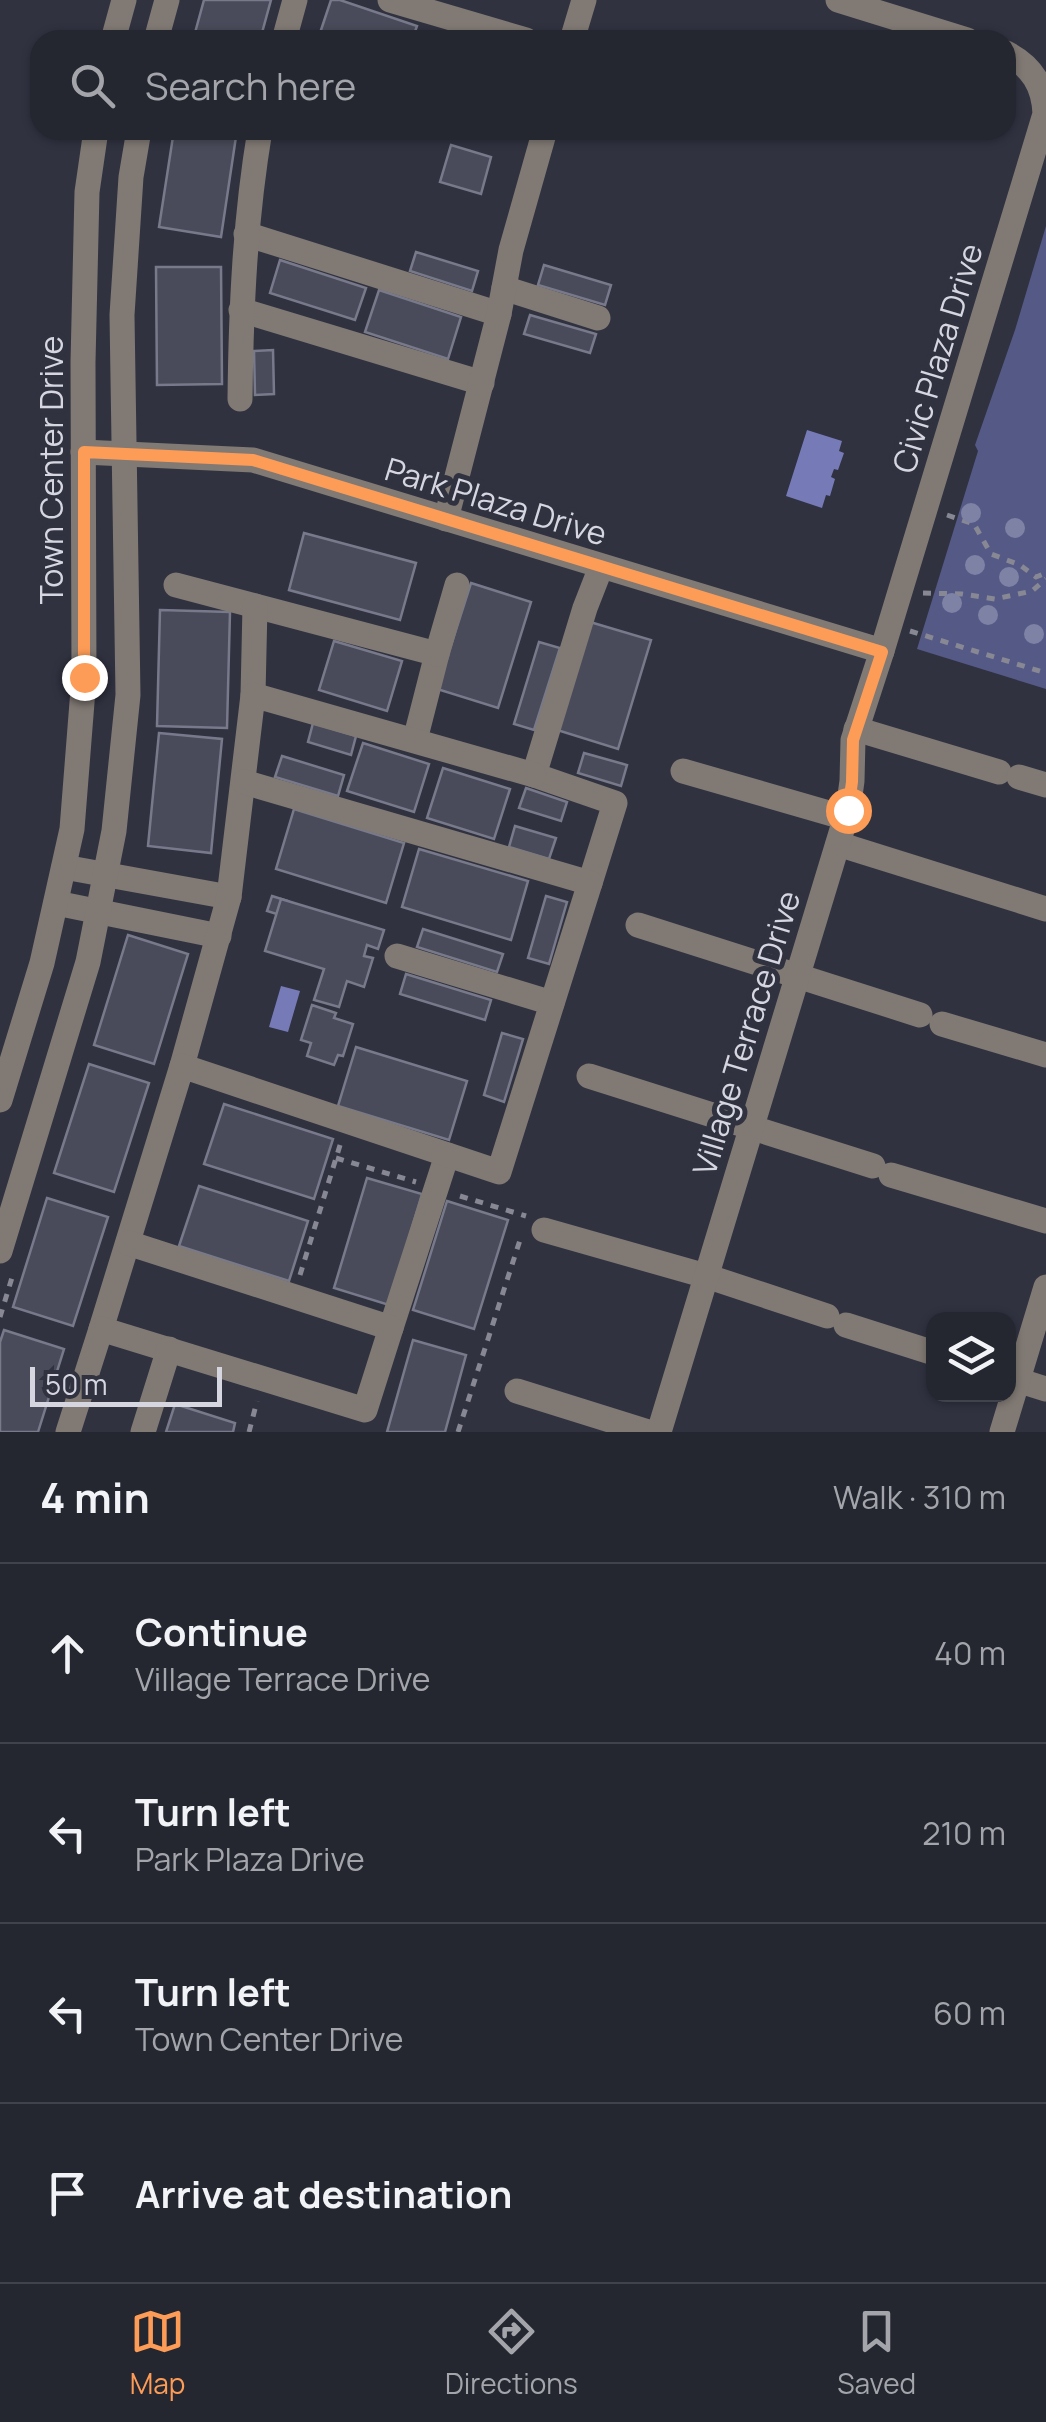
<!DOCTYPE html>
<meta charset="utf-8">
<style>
:root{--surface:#242630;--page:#30323c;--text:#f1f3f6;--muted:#a3a5ab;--line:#41434c;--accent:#fd9c56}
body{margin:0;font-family:Manrope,sans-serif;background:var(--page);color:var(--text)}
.controls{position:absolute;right:30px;bottom:30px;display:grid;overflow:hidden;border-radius:20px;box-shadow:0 2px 8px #0004}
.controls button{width:90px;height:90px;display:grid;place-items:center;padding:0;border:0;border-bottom:2px solid var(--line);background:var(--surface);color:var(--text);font:50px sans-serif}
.scale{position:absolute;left:30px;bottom:25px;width:192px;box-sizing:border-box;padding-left:10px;border:5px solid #d5d6e0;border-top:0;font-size:28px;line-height:35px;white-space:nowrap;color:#d5d6e0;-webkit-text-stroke:8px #303240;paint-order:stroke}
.stop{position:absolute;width:30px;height:30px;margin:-22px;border:8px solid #fd9c56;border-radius:50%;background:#fff}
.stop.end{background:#fd9c56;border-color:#fff;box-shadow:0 2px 10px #0008}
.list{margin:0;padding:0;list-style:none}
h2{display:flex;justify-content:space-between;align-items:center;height:130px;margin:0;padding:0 40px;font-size:42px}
h2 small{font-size:32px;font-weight:400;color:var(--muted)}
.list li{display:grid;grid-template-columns:65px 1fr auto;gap:30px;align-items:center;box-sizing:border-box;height:180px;padding:0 40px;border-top:2px solid var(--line)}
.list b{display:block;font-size:38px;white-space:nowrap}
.list p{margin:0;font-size:32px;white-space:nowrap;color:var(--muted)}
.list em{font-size:32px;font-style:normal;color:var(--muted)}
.icon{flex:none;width:55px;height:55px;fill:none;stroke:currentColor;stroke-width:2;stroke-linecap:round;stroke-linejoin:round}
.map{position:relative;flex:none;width:1046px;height:1432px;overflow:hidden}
.search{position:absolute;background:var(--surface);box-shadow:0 2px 8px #0004;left:30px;right:30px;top:30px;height:110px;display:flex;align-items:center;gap:25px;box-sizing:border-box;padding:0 35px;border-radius:30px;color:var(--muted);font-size:38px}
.sheet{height:850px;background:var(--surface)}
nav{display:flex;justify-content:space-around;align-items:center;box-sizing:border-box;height:140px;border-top:2px solid var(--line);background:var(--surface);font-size:28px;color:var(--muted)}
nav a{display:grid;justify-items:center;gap:5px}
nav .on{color:var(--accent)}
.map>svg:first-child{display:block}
</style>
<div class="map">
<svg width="1046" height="1432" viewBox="0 0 1046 1432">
<rect width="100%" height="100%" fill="#303240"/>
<!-- green -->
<polygon fill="#555986" points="1046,226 1046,689 917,649 978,451 975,445 1015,330"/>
<!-- water -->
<g fill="#767bb8">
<polygon points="807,430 842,441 839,451 844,453 838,470 834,469 831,477 835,479 830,496 826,495 822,508 786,496"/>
<polygon points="281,986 300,991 288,1032 269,1027"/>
</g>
<!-- building -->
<g fill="#494b5a" stroke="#787a8b" stroke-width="2.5">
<polygon points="204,0 271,0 260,40 193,40"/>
<polygon points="331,0 340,0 417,26 412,40 342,40 320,33"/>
<polygon points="174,130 237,130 221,237 159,227"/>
<polygon points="451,145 491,157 481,194 440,182"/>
<polygon points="416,252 478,271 472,291 410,271"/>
<polygon points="280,260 366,288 355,320 270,293"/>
<polygon points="544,265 611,285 605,305 538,285"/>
<polygon points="156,267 221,267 222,384 157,385"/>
<polygon points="379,290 461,317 448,359 365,332"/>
<polygon points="530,315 596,334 590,353 524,334"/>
<polygon points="273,350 274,394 255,395 254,351"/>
<polygon points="304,533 416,563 400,620 289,590"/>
<polygon points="471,583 531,602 498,708 437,689"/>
<polygon points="160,610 230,612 227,728 157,726"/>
<polygon points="590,622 651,640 618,749 557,730"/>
<polygon points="334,641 402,661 387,711 319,690"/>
<polygon points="539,642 560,648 534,730 514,724"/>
<polygon points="313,723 356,736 351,755 308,742"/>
<polygon points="159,733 222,739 211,853 148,846"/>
<polygon points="363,743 429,764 414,812 347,791"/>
<polygon points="584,753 627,765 621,786 578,773"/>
<polygon points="282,756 344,775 338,796 275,777"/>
<polygon points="443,768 510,789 494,839 427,818"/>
<polygon points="526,788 567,802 561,821 519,808"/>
<polygon points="294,809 404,843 386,903 276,869"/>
<polygon points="515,826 556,838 549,859 509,847"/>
<polygon points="419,849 528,881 511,940 402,907"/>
<polygon points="272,896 288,901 283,916 267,911"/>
<polygon points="546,896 567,902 549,964 528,958"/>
<polygon points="281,899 384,930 378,949 367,945 364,956 373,958 364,987 347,981 339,1007 314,1000 324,969 265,951"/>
<polygon points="423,929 503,954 497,972 417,947"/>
<polygon points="128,935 188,954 154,1064 94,1045"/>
<polygon points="406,974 491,1000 485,1020 400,994"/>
<polygon points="312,1005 336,1013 334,1018 353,1024 343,1056 338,1055 334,1065 307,1056 311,1043 301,1040"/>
<polygon points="502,1033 523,1039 504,1102 484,1095"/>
<polygon points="356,1047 467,1081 449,1140 338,1106"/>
<polygon points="89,1064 149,1083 114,1192 54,1173"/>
<polygon points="224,1104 333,1139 314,1199 204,1164"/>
<polygon points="367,1178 422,1194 389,1305 334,1288"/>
<polygon points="199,1186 308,1221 289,1281 179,1246"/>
<polygon points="47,1198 108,1217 73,1326 13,1307"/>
<polygon points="447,1201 508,1220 474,1329 413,1310"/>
<polygon points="4,1330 64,1349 38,1432 0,1432 0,1342"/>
<polygon points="413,1340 466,1355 445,1432 387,1432"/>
<polygon points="175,1404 235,1423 233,1432 166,1432"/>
</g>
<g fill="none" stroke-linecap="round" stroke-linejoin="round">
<!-- path -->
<g stroke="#878894" stroke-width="5" stroke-dasharray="8 8" stroke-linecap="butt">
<polyline points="947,515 974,524 991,554 1020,565 1036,577 1046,573"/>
<polyline points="923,593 962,594 995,599 1032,591 1046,579"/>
<polyline points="910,631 1046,673"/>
<polyline points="336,1158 416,1182"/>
<polyline points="460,1196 526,1216"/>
<polyline points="300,1275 341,1142"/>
<polyline points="0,1317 14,1271"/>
<polyline points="249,1432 257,1401"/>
<polyline points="458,1432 520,1240"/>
</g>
<!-- minor -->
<g stroke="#807974" stroke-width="25">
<polyline points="390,0 526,40"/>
<polyline points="838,0 967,40"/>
<polyline points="113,40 124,0"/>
<polyline points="156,40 167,0"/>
<polyline points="284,40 295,0"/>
<polyline points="572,40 584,0"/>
<polyline points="246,234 499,314"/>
<polyline points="504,288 598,318"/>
<polyline points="241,310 482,383"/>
<path d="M240 399C241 308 245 219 260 130"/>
<polyline points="83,452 253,460 882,651"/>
<polyline points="446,519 499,314 511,250 545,130"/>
<polyline points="176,585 437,654 415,740"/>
<polyline points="437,654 457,585"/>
<polyline points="253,695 255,606"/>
<polyline points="856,729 999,772"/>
<polyline points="683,771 846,818"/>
<polyline points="1019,777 1046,785"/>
<polyline points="838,844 1046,909"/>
<polyline points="64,867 229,897"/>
<polyline points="590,883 615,803 534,775 585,608 601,567"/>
<polyline points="56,903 219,936"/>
<polyline points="638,925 920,1015"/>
<polyline points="397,956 552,1003"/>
<polyline points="942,1024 1046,1055"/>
<polyline points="182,1066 229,897 253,695 534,775"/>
<polyline points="589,1076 873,1166"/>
<polyline points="0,1100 42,963 72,829 84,677 83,362 87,192 96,130"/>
<polyline points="891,1175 1046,1221"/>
<polyline points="544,1230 706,1276 827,1316"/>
<polyline points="0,1251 88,962 114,831 128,695 122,315 131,177 139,130"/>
<polyline points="846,1325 934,1353"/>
<polyline points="391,1328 447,1155"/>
<polyline points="101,1329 182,1066 499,1172 590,883 244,782"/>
<polyline points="1008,1377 1046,1389"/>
<polyline points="517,1391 648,1432"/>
<polyline points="68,1432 101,1329 365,1410 391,1328 128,1243"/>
<polyline points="143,1432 169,1349"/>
<path d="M659 1432 848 810 852 781 853 740 882 651 1045 114C1044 86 1032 66 1006 53"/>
<polyline points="1002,1432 1046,1287"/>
</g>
</g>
<!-- trees -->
<g fill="#7e82a5">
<circle cx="971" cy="513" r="10"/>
<circle cx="1015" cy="528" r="10"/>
<circle cx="975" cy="565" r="10"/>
<circle cx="1009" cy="577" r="10"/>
<circle cx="952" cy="603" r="10"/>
<circle cx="988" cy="615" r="10"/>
<circle cx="1034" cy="634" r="10"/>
</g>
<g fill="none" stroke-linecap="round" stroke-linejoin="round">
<!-- route -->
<polyline stroke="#fd9c56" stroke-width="12" points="84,677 84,452 253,460 882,652 853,740 852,782 848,810"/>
</g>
<g text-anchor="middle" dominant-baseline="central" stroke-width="10" stroke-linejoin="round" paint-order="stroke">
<!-- street labels -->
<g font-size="32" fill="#d5d6e0" stroke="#303240">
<text transform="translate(937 358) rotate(-73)">Civic Plaza Drive</text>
<text transform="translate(51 470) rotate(-90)">Town Center Drive</text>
<text transform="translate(496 501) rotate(17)">Park Plaza Drive</text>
<text transform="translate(746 1033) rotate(-73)">Village Terrace Drive</text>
</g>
</g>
</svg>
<div class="controls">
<button><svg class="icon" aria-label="layers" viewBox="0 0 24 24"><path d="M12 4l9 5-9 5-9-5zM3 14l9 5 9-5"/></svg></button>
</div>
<div class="scale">50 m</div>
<div class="stop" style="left:848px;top:810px"></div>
<div class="stop end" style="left:84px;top:677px"></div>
<div class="search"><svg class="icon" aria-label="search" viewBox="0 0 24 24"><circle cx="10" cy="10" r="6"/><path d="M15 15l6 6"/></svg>Search here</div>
</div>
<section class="sheet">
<h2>4 min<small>Walk · 310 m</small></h2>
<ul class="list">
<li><svg class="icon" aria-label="ahead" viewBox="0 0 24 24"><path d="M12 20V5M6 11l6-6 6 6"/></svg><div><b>Continue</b><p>Village Terrace Drive</p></div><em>40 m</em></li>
<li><svg class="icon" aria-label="left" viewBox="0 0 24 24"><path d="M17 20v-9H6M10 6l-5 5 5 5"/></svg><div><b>Turn left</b><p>Park Plaza Drive</p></div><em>210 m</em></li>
<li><svg class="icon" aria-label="left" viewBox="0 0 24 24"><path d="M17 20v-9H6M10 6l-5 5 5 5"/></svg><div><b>Turn left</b><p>Town Center Drive</p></div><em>60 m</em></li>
<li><svg class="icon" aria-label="arrive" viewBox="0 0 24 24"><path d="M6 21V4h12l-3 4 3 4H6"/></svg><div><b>Arrive at destination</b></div></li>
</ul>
</section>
<nav>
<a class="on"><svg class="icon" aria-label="map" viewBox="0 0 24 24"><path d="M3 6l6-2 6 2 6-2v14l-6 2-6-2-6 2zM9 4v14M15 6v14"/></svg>Map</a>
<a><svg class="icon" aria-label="directions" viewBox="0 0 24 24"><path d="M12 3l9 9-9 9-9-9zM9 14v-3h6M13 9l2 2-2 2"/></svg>Directions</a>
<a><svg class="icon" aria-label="saved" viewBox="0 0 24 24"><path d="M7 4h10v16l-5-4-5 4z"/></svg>Saved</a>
</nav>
